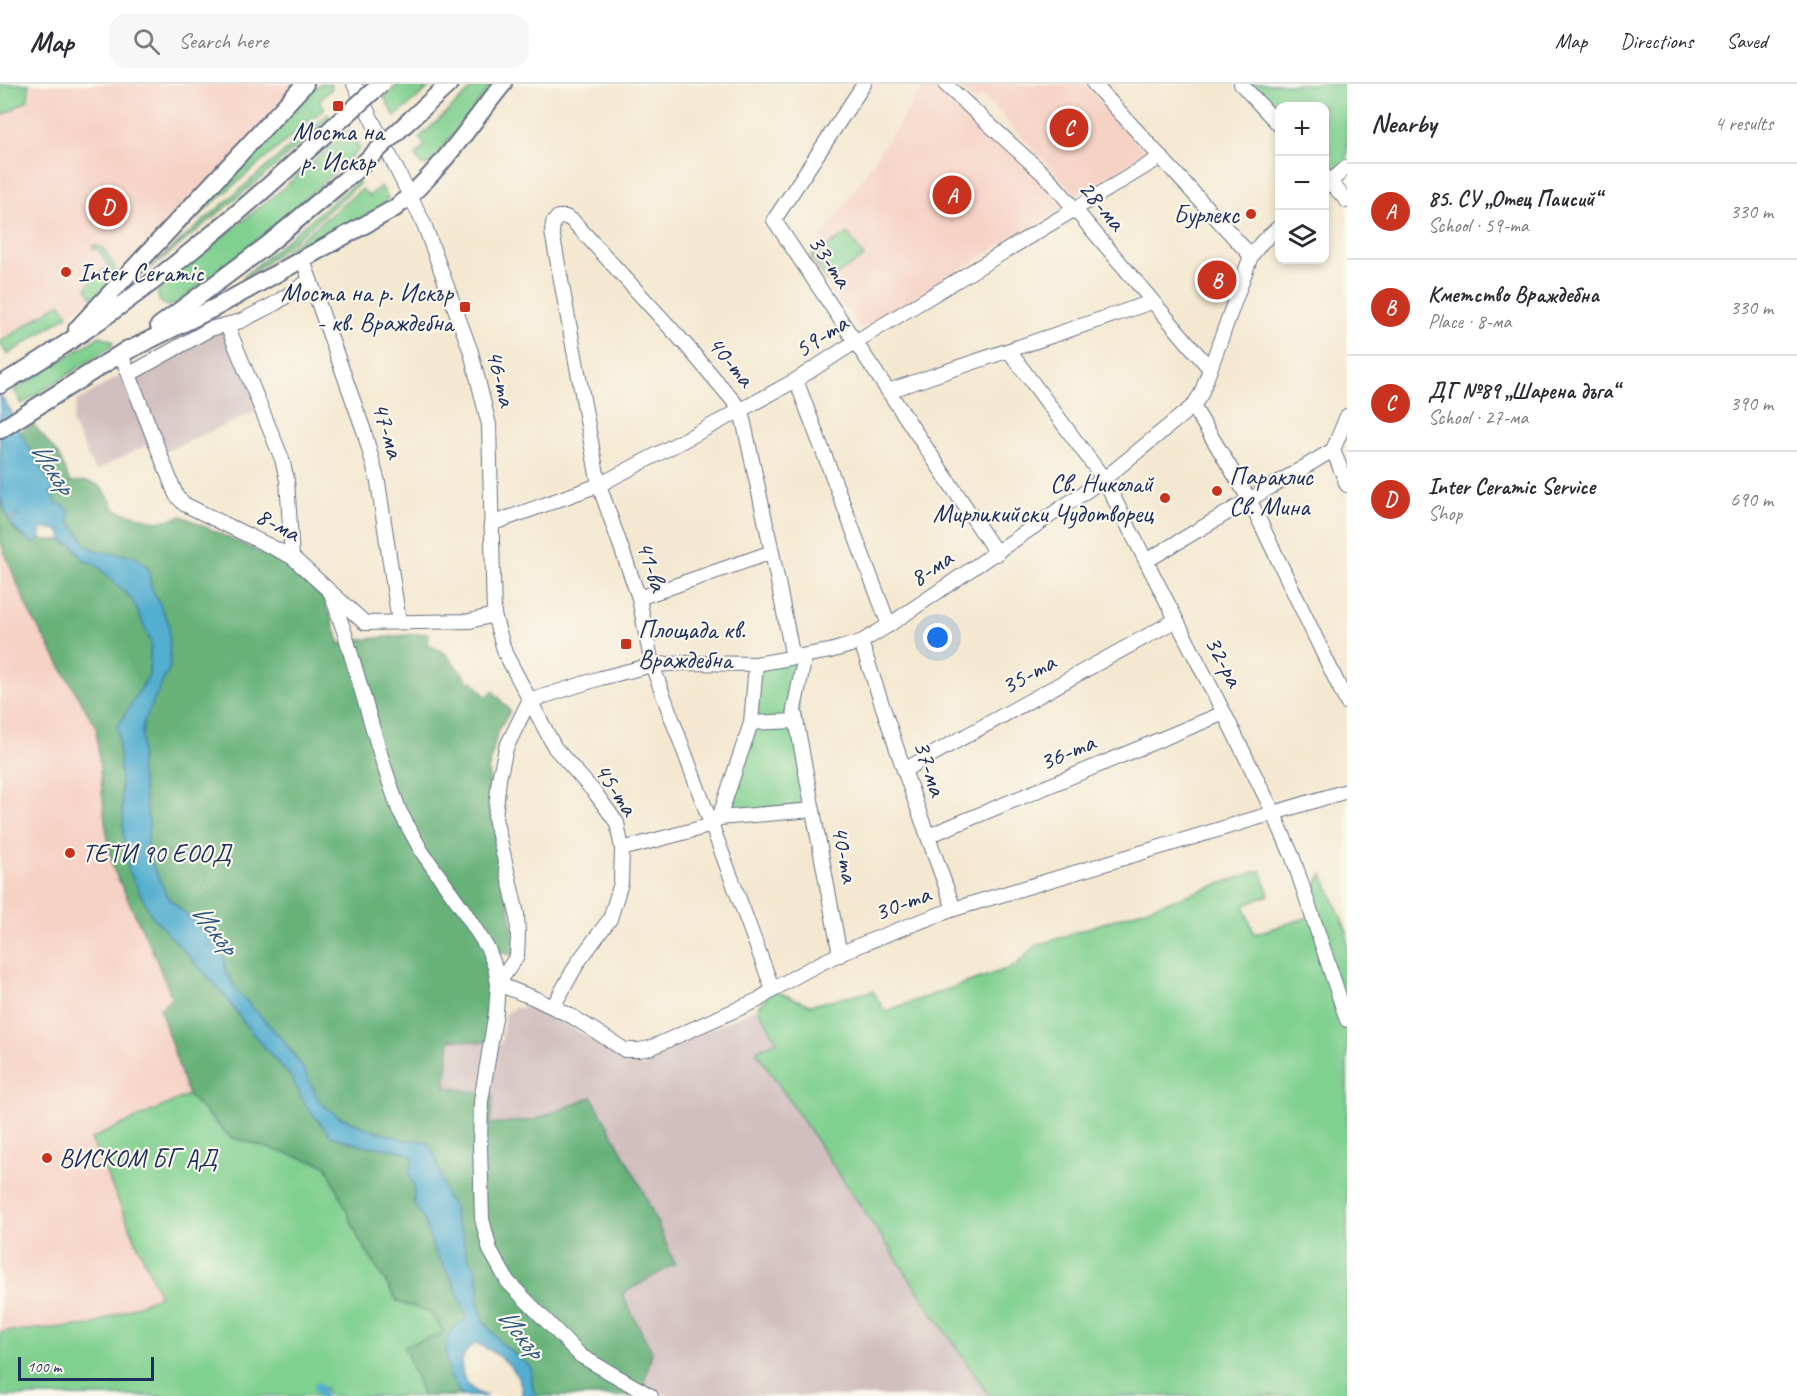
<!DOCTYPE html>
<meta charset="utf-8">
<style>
:root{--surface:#fff;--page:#f7f7f7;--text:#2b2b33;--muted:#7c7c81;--line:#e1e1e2;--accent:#c8321e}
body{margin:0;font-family:Caveat,sans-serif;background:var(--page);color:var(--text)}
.controls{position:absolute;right:18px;top:18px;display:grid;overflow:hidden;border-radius:12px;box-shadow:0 3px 9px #0003}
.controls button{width:54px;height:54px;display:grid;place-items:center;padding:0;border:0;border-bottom:2px solid var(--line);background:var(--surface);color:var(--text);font:30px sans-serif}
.scale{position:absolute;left:18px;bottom:15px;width:136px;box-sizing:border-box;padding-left:6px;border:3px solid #1b2f5e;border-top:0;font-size:16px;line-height:21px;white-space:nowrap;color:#1b2f5e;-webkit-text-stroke:4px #fbf7ec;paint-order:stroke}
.you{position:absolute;left:938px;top:554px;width:21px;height:21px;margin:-15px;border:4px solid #fff;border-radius:50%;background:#1a73e8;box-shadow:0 0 0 9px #1a73e833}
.badge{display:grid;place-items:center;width:39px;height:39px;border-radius:50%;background:var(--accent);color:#fff;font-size:20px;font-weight:700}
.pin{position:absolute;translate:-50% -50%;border:3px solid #fff;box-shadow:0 2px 6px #0006}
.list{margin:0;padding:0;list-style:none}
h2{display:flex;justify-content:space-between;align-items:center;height:78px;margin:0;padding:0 24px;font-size:26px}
h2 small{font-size:20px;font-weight:400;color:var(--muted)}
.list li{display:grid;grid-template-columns:39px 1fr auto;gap:18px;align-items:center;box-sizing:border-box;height:96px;padding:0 24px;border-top:2px solid var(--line)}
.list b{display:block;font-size:22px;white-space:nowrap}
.list p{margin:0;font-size:20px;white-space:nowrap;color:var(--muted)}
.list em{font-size:20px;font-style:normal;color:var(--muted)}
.icon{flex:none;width:33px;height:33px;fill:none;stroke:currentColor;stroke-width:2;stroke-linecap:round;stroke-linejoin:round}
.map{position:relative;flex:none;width:1347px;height:1312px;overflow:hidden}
header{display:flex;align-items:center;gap:36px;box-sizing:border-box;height:84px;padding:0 30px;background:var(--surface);border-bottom:2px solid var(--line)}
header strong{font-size:28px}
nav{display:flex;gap:33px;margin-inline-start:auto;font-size:21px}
.search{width:420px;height:54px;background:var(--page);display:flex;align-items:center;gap:15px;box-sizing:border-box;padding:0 21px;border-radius:18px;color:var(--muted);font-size:22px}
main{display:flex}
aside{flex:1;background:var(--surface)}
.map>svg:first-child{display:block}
</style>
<header>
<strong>Map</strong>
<div class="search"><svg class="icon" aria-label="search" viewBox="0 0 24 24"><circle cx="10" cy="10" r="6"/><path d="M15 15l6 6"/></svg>Search here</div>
<nav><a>Map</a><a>Directions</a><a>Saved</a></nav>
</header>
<main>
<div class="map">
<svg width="1347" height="1312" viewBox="0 0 1347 1312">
<rect width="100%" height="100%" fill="#fbf7ec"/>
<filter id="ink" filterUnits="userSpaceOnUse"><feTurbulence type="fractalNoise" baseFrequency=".0167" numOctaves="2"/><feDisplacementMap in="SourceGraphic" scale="12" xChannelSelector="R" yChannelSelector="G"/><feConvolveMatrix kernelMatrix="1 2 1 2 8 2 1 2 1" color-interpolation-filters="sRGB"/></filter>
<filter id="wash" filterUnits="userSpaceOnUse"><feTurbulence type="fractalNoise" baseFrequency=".008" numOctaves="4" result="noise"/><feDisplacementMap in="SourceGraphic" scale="24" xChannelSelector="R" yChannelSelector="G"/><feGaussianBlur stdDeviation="1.35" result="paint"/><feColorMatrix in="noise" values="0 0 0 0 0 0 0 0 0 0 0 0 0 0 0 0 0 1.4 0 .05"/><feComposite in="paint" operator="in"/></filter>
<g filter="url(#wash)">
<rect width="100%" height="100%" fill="#f4e8d0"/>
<!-- built -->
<g fill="#f6d2c5">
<polygon points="29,0 305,0 126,192 7,271 0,259 0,33 28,16"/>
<polygon points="925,0 929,0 1042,98 1063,124 861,245 808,175"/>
<polygon points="955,0 1084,0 1147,70 1076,112 983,11 975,18"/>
<polygon points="0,457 28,526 96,643 105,737 113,784 153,868 172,914 160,925 188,1011 91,1056 160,1212 91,1241 0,1248"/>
</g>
<!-- industrial -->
<g fill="#d1bfbf">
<polygon points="221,232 261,325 160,370 154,357 95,387 72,339 77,317"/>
<polygon points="534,923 644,984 653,970 758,924 778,957 756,967 989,1312 668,1312 644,1299 652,1268 622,1210 675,1180 642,1104 592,1013 534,1036 490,1040 445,1003 449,955 501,960 505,931 514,924"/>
</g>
<!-- green -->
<g fill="#80d090" stroke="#4e8077" stroke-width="1.5">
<polygon points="0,0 29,0 28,16 0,33"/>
<polygon points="321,0 330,0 332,4 319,17 325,24 207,124 161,168 314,4"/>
<polygon points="399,0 433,0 395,33 384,13"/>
<polygon points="477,0 493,0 432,77 427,81 422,81 415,72 425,61 419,54"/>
<polygon points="1241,0 1347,0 1347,83 1325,91 1324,22 1280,22 1279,42"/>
<polygon points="328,30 330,34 260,95 145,189 144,188"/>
<path d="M350 45 360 65C301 120 240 172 175 220L168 222 160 218 157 208 161 202 280 107Z"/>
<polygon points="358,96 359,100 303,149 245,195 243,193"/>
<polygon points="381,102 388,114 386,120 252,195 362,105 369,112"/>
<polygon points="848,149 864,173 827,197 811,173"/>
<polygon points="93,161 103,164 115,183 116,195 93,214 86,204 95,192 109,183 99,166 93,165"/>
<polygon points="60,219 68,231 7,271 0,258"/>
<polygon points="100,252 113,257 111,263 22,320 14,306"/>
<polygon points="805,572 797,610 812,726 719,734 751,639 756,580"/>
<polygon points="1261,786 1269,811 1244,821 1254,850 1312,832 1307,814 1323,790 1347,848 1347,1312 989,1312 756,967 777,957 758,924 773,906 810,921 873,907 885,927 1015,882 1035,862"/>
<polygon points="188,1011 230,1053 326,1081 360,1157 398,1218 430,1228 445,1249 404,1262 423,1312 329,1312 325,1304 321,1312 0,1312 0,1248 91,1241 160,1212 91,1055"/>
</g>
<!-- forest -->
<g fill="#68b27a" stroke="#42706c" stroke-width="1.5">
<path d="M33 340 59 372 70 398C99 395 103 402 115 426L158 438 182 432 291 483 324 515 340 560 355 556 428 549V560L446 570 470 599 473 597 486 613 493 607 510 627 498 646 488 687 517 872 489 866 495 883 491 959 450 955 445 1003 493 1011 490 1040 534 1036 592 1013 642 1104 675 1180 622 1210 652 1268 644 1299 658 1312H537L533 1307 531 1284 500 1258 484 1237 477 1213 480 1208 475 1183 466 1170 463 1150 455 1139 454 1122 447 1115 434 1068 426 1057 404 1056 358 1041 338 1032 320 1018 301 981 282 955 237 907 226 887 223 866 167 812 146 767 149 741 140 684 142 640 170 582 169 540 151 502 148 484 136 473 97 467 85 460 82 453 56 420 50 409 53 406 20 348Z"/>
<path d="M0 412C4 423 8 440 17 449 22 453 28 455 33 460L41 454 42 456H63L67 460H72L76 467 95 480 132 515 151 558 149 591 118 642 124 755 129 787 194 878 221 907 252 949 291 993 307 1023 360 1061 398 1066 415 1073 409 1090 414 1101V1120L424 1136 434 1166 451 1194 468 1234 447 1277 452 1296 463 1312H423L404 1262 444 1249 430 1228 398 1218 360 1157 326 1081 230 1053 188 1011 160 925 172 914 153 868 113 784 105 737 96 643 28 526 0 457Z"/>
</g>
<!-- water -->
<path fill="#52aed0" stroke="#366e97" stroke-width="1.5" d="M0 311 11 327 20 348 54 406 50 409 54 414 56 420 63 421 70 428 68 437 82 453 85 460 97 467 136 473 148 484 151 502 169 540 170 582 143 640 140 684 149 741 146 767 167 812 223 866 226 887 237 907 282 955 301 981 320 1018 338 1032 358 1041 404 1056 426 1057 434 1068 447 1115 454 1122 455 1139 463 1150 466 1170 475 1183 480 1208 477 1214 484 1237 500 1258 531 1284 533 1306 537 1312H522C523 1285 498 1269 476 1259 451 1272 461 1307 487 1312H463C448 1296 439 1264 452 1245 456 1240 463 1237 468 1234L451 1194 434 1166 424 1136 414 1120V1101L409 1090 414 1073 398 1066 360 1061 331 1052 307 1023 291 993 252 949 221 907 152 832 129 787 124 755 118 642 149 591 151 558 132 515 95 480 85 477 72 460H67L63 456 59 446 44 444 40 448 41 454 33 460C23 449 18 452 10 437L18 431H14L8 435 0 412Z"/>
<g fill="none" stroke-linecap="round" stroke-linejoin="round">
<!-- canal -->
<polyline stroke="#52aed0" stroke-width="9" points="318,1303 322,1312"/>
</g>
</g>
<g filter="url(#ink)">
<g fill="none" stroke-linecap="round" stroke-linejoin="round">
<!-- minor casing -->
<g stroke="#677086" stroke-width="16">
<g id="minor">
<polyline points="354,0 424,140 471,268 489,341 494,531 505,569 555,664 596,710 617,739 622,765 621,799 610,835 578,878 553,923"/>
<polyline points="864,0 774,136 997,470"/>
<polyline points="945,0 1050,96 1210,285"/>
<polyline points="1094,0 1251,172"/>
<polyline points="1241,0 1280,42"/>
<polyline points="1324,91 1347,117"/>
<polyline points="1324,103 1347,83"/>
<polyline points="303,176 364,347 378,398 399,538"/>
<polyline points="227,241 282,375 287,396 292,473"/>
<polyline points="1009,267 1104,395 1224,629 1274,730 1293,774 1347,936"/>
<polyline points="121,270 176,411 184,420 292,473 365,539 470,537 494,531"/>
<polyline points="130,290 210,245 241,237 276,219 310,196"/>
<polyline points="796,296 889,541"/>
<polyline points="888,307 1152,218"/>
<polyline points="1193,322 1249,415 1347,619"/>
<polyline points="1347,332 1333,366 1347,401"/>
<polyline points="491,440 599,401 741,326 796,296 855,258 1161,73"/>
<polyline points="1146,477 1333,366"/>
<polyline points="331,509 345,550 383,679 399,726 422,768 462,824 488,865 495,883 498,900 496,928 481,1017 480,1061 482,1135 490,1166 508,1198 581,1272 651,1312"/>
<polyline points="639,514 772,468"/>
<polyline points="861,558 904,686 954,825"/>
<polyline points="805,572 794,625 840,871"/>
<polyline points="529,617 601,594 652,581 687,579 756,580 830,567 861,558 889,541 1104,395 1193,322 1201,310 1251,172 1262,158 1280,142"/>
<polyline points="751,639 796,637"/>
<polyline points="904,686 1176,536"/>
<polyline points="719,734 812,726"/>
<polyline points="928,752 1224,629"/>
<polyline points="622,765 705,743 719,734 751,639 756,580"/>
<path d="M498 900 534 914 573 933 625 966H639L650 964 758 916C816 875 888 849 954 825L1347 707"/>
<polyline points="498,900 517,872 518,851 517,830 495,734 499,695 506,664 529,617"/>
<polyline points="773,906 652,581 639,514 599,401 552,148 553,139 558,133 566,133 573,137 686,261 741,326 772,468 793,574"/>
</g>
</g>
<!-- major casing -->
<g stroke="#677086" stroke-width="20">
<g id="major">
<polyline points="411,35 449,0"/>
<polyline points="159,242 266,162 354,88"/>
<polyline points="77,245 305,0"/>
<path d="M121 270 218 222 395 124C438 91 469 42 503 0"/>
<path d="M0 301C122 229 231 139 334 42"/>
<polyline points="0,346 128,265"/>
</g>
</g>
<!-- minor -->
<use href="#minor" stroke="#fff" stroke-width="14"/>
<!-- major -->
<use href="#major" stroke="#fff" stroke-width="16"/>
<!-- major-bridge casing -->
<g stroke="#677086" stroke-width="20" stroke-linecap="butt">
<g id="major-bridge">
<polyline points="334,42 381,0"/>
<polyline points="354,88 411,35"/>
</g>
</g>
<!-- major-bridge -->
<use href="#major-bridge" stroke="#fff" stroke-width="16"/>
</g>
</g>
<!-- markers -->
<g fill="#c8321e" stroke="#fbf7ec" stroke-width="2">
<rect x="332" y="16" width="12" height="12" rx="3"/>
<circle cx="1251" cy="130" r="6"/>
<circle cx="66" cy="188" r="6"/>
<rect x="459" y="217" width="12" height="12" rx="3"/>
<circle cx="1217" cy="407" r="6"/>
<circle cx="1165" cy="414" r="6"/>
<rect x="620" y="554" width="12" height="12" rx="3"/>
<circle cx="70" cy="769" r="6"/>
<circle cx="47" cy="1074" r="6"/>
</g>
<g text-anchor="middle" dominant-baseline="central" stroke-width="4.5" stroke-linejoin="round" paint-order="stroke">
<!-- poi labels -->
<g font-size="26" fill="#1b2f5e" stroke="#fbf7ec" text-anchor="start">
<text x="338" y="47" text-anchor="middle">Моста на<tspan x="338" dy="30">р. Искър</tspan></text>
<text x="1239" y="130" text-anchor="end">Бурлекс</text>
<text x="78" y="188">Inter Ceramic</text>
<text x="453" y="208" text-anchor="end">Моста на р. Искър<tspan x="453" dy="30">- кв. Враждебна</tspan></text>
<text x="1229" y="392">Параклис<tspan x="1229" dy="30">Св. Мина</tspan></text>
<text x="1153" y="399" text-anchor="end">Св. Николай<tspan x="1153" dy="30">Мирликийски Чудотворец</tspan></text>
<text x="638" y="545">Площада кв.<tspan x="638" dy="30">Враждебна</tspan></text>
<text x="82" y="769">ТЕТИ 90 ЕООД</text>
<text x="59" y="1074">ВИСКОМ БГ АД</text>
</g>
<!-- street labels -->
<g font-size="26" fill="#1b2f5e" stroke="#fbf7ec">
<text transform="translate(1102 121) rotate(50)">28-ма</text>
<text transform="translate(830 177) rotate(56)">33-та</text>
<text transform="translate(821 252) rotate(-33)">59-та</text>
<text transform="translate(731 277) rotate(50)">40-та</text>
<text transform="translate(501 294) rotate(76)">46-та</text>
<text transform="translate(388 346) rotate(73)">47-ма</text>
<text transform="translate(278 440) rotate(28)">8-ма</text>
<text transform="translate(652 482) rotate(72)">41-ва</text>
<text transform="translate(931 484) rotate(-34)">8-ма</text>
<text transform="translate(1224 577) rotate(62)">32-ра</text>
<text transform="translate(1028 590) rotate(-29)">35-та</text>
<text transform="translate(1067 668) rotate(-23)">36-та</text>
<text transform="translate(930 684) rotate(72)">37-ма</text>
<text transform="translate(616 705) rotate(56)">45-та</text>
<text transform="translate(845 770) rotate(79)">40-та</text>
<text transform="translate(902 819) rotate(-21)">30-та</text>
</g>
<!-- water labels -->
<g font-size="27" font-style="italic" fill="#2e5b86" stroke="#fbf7ec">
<text transform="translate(53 384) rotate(56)">Искър</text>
<text transform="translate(215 845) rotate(51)">Искър</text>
<text transform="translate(521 1249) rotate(50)">Искър</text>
</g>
</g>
</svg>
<div class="controls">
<button>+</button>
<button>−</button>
<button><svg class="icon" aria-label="layers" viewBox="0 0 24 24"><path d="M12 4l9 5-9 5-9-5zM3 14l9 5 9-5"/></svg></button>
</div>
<div class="scale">100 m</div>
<div class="you"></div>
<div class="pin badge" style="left:952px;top:111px">A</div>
<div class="pin badge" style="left:1217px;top:196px">B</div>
<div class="pin badge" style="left:1069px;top:44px">C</div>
<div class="pin badge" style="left:108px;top:123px">D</div>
</div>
<aside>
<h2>Nearby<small>4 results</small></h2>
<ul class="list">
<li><span class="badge">A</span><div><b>85. СУ „Отец Паисий“</b><p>School · 59-та</p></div><em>330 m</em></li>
<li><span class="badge">B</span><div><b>Кметство Враждебна</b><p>Place · 8-ма</p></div><em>330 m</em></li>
<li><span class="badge">C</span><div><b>ДГ №89 „Шарена дъга“</b><p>School · 27-ма</p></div><em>390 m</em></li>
<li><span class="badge">D</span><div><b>Inter Ceramic Service</b><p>Shop</p></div><em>690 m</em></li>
</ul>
</aside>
</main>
